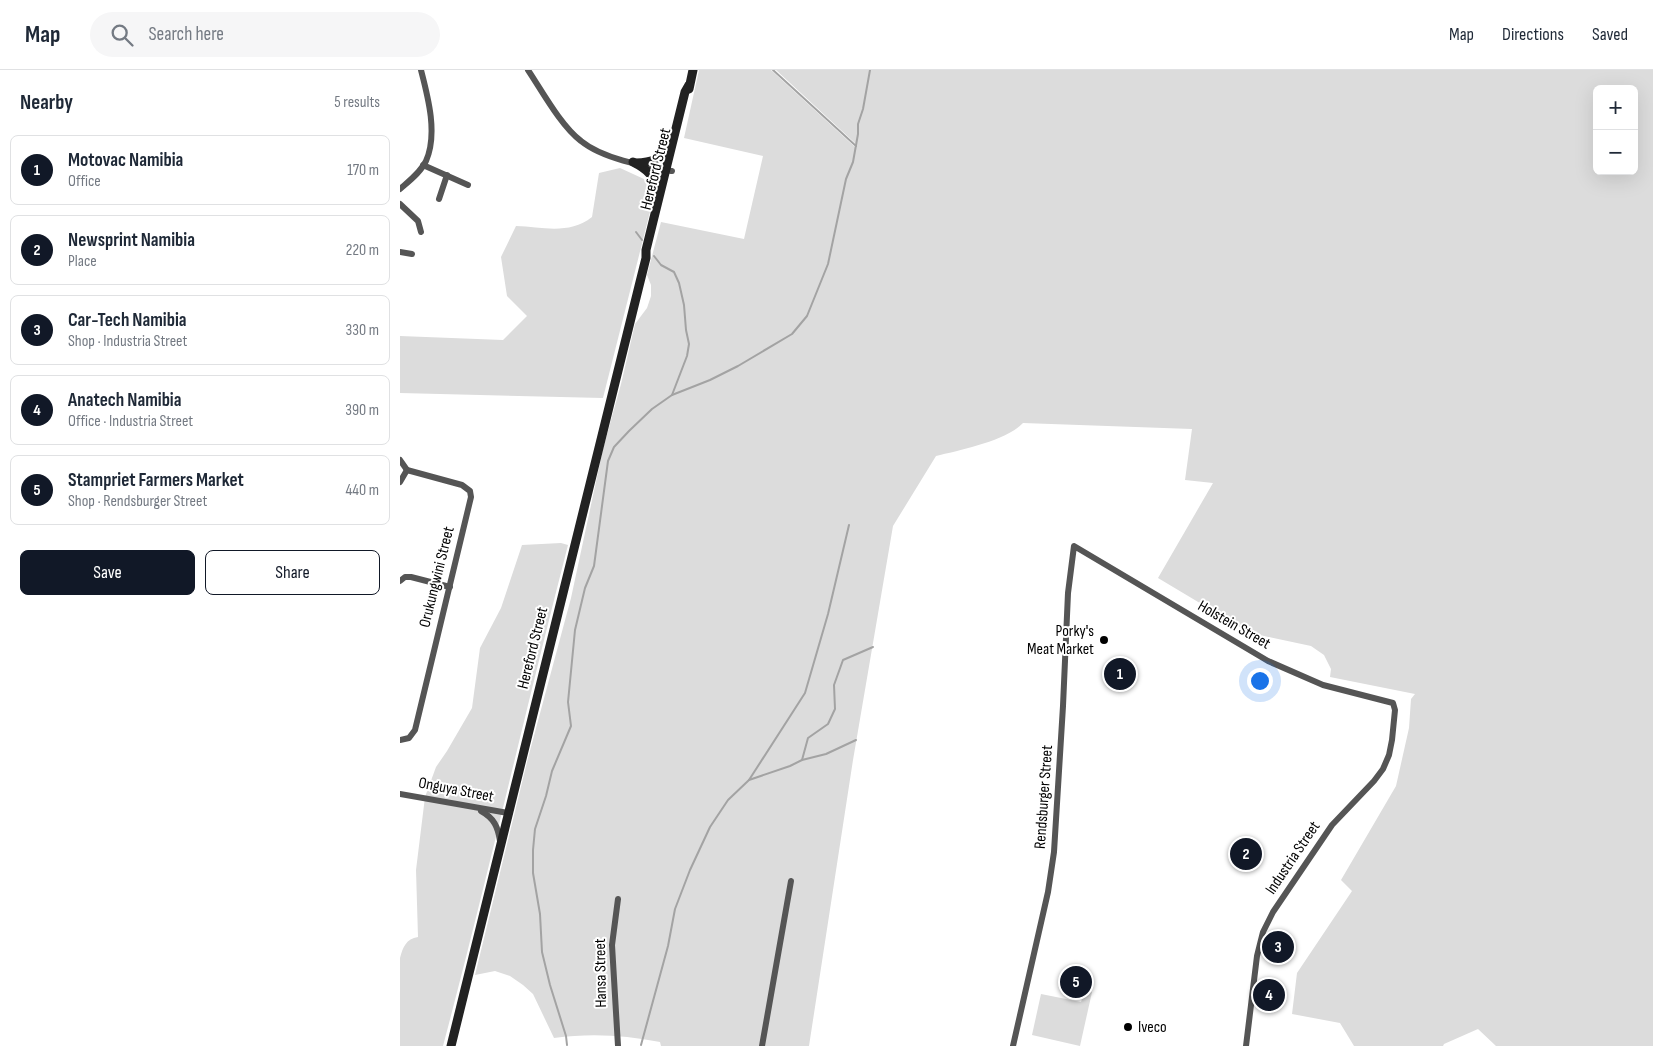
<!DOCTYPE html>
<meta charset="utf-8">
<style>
:root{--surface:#fff;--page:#f6f6f7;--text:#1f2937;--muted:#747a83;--line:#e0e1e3;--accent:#111827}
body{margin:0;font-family:"Sofia Sans Condensed",sans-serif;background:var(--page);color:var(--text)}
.controls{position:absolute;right:15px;top:15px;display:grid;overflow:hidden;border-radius:8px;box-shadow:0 5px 20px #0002}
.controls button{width:45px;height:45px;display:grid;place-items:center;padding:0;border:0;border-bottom:1px solid var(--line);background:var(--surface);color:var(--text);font:25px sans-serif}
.you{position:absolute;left:859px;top:610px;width:18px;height:18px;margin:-12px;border:4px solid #fff;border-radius:50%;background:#1a73e8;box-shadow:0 0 0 8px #1a73e833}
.badge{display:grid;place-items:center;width:32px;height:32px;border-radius:50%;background:var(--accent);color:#fff;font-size:16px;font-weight:700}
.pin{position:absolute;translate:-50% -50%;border:2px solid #fff;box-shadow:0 1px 5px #0006}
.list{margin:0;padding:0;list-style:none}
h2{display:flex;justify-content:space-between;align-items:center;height:65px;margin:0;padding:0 20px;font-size:21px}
h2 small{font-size:16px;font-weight:400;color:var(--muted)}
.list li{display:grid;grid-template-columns:32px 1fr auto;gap:15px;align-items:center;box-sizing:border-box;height:70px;margin:0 10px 10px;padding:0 10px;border:1px solid var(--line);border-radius:8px}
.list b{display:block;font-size:19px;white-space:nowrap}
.list p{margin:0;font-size:16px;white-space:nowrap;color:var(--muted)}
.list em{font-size:16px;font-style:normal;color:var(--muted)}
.actions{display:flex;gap:10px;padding:15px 20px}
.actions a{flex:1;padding:11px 0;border:1px solid var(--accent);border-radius:8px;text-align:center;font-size:18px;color:var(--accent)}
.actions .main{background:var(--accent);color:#fff}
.icon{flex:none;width:28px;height:28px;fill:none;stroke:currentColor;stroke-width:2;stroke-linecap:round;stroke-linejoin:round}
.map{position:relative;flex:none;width:1253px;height:976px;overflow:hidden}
header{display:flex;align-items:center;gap:30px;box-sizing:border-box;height:70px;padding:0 25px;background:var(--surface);border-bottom:1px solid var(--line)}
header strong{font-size:24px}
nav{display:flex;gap:28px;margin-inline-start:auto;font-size:18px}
.search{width:350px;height:45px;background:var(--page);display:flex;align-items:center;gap:12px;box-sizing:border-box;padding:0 18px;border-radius:28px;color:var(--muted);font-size:19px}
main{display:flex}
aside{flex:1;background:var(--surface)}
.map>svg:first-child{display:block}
</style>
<header>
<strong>Map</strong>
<div class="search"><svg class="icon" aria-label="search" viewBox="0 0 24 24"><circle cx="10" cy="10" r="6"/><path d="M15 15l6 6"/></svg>Search here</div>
<nav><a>Map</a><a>Directions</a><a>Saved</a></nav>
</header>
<main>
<aside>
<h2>Nearby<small>5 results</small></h2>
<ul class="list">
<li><span class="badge">1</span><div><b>Motovac Namibia</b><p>Office</p></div><em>170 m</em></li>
<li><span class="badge">2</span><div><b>Newsprint Namibia</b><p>Place</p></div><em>220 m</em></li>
<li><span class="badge">3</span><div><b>Car-Tech Namibia</b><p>Shop · Industria Street</p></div><em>330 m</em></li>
<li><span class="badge">4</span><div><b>Anatech Namibia</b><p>Office · Industria Street</p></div><em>390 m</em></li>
<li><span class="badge">5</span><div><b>Stampriet Farmers Market</b><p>Shop · Rendsburger Street</p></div><em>440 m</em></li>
</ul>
<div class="actions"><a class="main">Save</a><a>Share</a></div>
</aside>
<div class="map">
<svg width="1253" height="976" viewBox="0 0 1253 976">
<rect width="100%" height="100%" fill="#fff"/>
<!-- green -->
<g fill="#dcdcdc" fill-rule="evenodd">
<path d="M299 0H371L455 77 456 74 376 0H1253V976H1096L1078 959 1044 974 1043 976H954L940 953 892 944 897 903 952 821 941 810 996 716 1009 658 1011 629 1015 624 930 607 931 599 924 585 911 576 850 563 758 508 813 413 785 410 792 359 623 353C606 371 560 380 536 386L493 456 453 690 409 976H261L260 972C225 965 190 963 154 968L133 924 123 915 110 906 95 901 75 905 128 688 171 528 203 379 221 314 235 254 247 238 251 226V215L247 205 261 152 344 169 363 86 284 68ZM1197 19H1234V101H1197Z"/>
<path d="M220 98 244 109 253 130 203 328 0 323V266L103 270 127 246 107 226 101 187 116 156C143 157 169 165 192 147L199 103Z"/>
<path d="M161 473 168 475C125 642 87 810 43 976H0V888C3 877 6 869 18 867L16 800 25 727 36 697 47 681 72 638 80 578 101 538 122 475Z"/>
<polygon points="685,920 692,922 680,976 632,965 641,924 681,932"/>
</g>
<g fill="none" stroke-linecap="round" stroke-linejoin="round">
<!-- stream -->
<g stroke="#a3a3a3" stroke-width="2">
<polyline points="373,0 456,76"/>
<polyline points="236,162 242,170"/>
<polyline points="254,186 261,195 274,202 279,213 284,235 286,260 289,274 287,286 272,325"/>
<polyline points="402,690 408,668 428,654 435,639 434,615 443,590 473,577"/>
<polyline points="349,710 390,696 402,690 426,684 456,670"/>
<polyline points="167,975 166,966 150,915 142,882 140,844 133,803 133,780 135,759 146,726 152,701 171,656 168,632 175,560 185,518 194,496 208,391 214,377 229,361 252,339 272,325 310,310 338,296 392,264 407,246 428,194 446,109 453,92 458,64 458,54 463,39 470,0"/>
<polyline points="241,975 268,876 275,839 290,800 310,757 328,730 349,710 405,623 428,544 449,455"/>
</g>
<!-- minor -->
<g stroke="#555" stroke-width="6">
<path d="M128 0C142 21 161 56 181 71 203 89 244 96 272 101"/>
<polyline points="23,95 68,115"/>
<path d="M0 119C9 111 21 102 26 91 38 64 28 27 21 0"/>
<polyline points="39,129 47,105"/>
<polyline points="0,134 18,151 21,162"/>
<polyline points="0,182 12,184"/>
<polyline points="0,390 7,400"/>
<polyline points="0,412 7,400 62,415 70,421 71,427 15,660 9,668 0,670"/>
<polyline points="0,511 5,507 11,507 50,517"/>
<polyline points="0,724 108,743"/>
<path d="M81 741C94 748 98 757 100 771"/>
<polyline points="218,829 212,875 218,976"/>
<polyline points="362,976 391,811"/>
<polyline points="613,976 648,822 654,782 663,636 668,523 674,476 868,591 923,615 993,633 995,640 992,670 989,685 983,699 974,711 932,755 873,842 863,862 857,886 846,976"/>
</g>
<!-- secondary -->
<g stroke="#222" stroke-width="9">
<polyline points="289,19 293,0"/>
<path d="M233 92C247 99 256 107 259 123"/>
<path d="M236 93C251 93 263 88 271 75"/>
<polyline points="51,976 239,216 246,188 246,180 285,22 289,15"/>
</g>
</g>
<!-- markers -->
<g fill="#000" stroke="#fff" stroke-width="2">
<circle cx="704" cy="570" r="5"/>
<circle cx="728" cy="957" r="5"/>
</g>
<g text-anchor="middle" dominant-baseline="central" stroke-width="4" stroke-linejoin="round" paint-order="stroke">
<!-- street labels -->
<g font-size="16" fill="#000" stroke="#fff">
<text transform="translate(256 99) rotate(-76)">Hereford Street</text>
<text transform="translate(37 507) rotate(-76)">Orukungwini Street</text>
<text transform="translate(834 555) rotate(30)">Holstein Street</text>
<text transform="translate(133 578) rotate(-76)">Hereford Street</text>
<text transform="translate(56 720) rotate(11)">Onguya Street</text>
<text transform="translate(644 727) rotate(-86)">Rendsburger Street</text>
<text transform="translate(893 788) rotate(-56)">Industria Street</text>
<text transform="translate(201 903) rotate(-91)">Hansa Street</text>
</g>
<!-- poi labels -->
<g font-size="16" fill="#000" stroke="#fff" text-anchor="end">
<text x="694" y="561">Porky's<tspan x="694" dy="18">Meat Market</tspan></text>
<text x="738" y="957" text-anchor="start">Iveco</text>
</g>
</g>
</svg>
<div class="controls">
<button>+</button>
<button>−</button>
</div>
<div class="you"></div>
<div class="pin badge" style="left:720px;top:604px">1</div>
<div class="pin badge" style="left:846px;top:784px">2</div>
<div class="pin badge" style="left:878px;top:877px">3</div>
<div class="pin badge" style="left:869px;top:925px">4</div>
<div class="pin badge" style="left:676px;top:912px">5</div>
</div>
</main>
